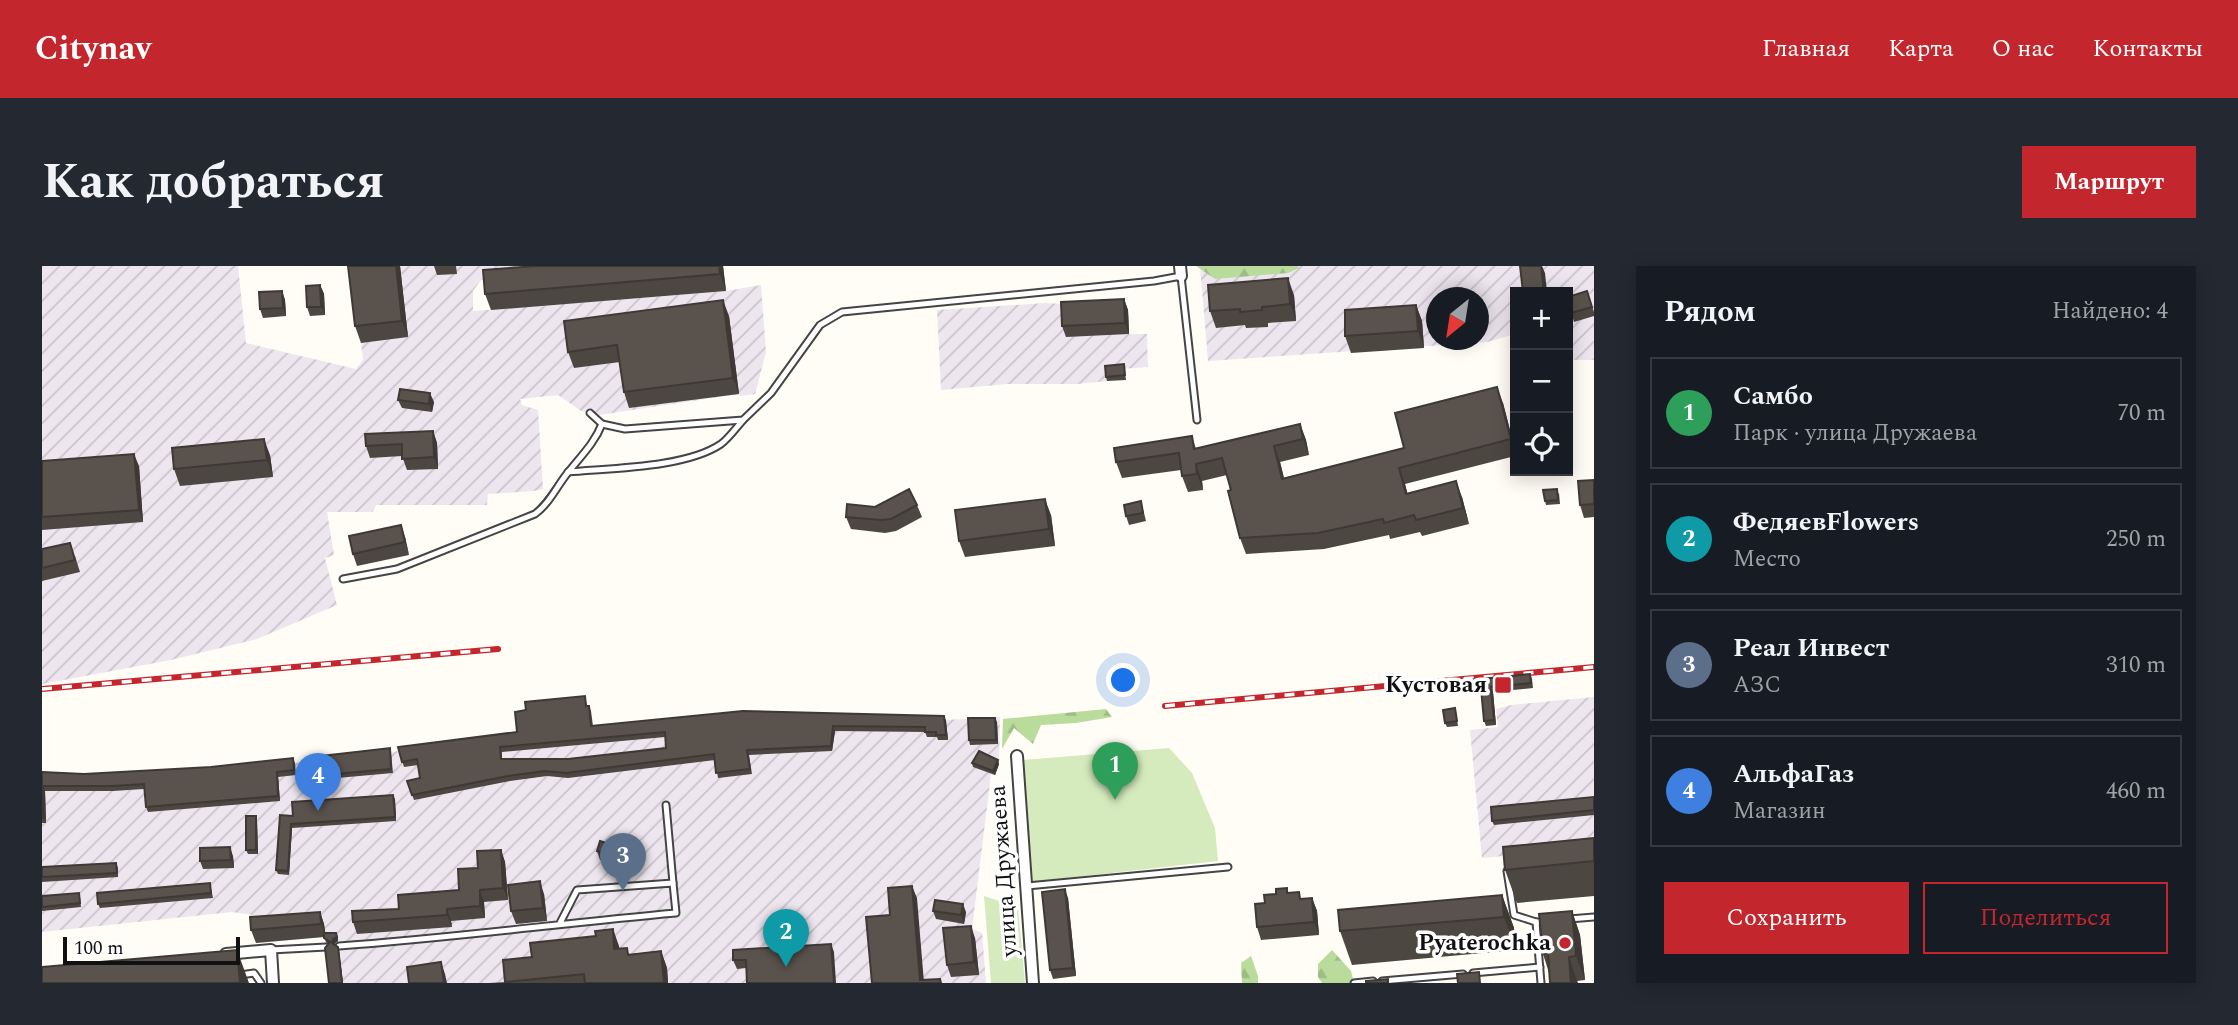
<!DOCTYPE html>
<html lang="ru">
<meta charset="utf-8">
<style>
:root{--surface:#171b24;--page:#242831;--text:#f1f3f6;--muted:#9ea1a6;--line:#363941;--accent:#c4262e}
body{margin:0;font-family:Spectral,serif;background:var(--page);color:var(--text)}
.controls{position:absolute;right:21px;top:21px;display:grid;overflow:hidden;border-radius:0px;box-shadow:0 4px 18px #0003}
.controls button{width:63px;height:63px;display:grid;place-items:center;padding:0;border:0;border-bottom:2px solid var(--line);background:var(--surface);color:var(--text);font:35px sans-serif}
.compass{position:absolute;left:1384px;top:21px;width:63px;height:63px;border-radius:50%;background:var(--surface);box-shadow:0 4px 18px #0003;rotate:210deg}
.scale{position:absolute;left:21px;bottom:18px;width:177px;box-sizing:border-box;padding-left:7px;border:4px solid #111;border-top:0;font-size:19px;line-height:24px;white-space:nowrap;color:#111;-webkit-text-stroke:5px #fff;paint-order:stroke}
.you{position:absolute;left:1082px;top:415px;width:24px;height:24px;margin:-18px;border:5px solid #fff;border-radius:50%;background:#1a73e8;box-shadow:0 0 0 10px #1a73e833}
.badge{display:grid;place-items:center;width:46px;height:46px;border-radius:50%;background:var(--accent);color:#fff;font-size:23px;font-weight:700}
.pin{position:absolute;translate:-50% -58px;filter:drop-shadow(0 2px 4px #0008)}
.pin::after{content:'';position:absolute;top:37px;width:24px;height:21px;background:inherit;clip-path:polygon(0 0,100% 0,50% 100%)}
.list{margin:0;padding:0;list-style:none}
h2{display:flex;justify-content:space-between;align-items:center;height:91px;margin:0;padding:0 28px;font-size:30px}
h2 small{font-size:23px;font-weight:400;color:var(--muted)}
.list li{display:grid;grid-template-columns:46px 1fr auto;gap:21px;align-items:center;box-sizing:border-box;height:112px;margin:0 14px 14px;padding:0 14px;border:2px solid var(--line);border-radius:0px}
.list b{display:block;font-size:26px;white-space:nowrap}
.list p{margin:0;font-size:23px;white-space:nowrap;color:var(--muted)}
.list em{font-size:23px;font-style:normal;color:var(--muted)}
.actions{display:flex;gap:14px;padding:21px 28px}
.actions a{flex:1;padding:16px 0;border:2px solid var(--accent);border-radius:0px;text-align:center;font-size:24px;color:var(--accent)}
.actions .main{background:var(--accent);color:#fff}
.icon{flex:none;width:38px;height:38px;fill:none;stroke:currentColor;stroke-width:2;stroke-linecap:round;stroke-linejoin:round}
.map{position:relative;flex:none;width:1552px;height:717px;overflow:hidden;border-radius:0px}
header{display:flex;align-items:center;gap:42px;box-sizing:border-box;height:98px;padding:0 35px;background:var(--accent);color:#fff}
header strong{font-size:33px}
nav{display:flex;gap:38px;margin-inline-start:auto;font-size:24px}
.intro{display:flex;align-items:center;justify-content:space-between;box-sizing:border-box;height:168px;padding:0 42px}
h1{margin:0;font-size:49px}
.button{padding:18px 32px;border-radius:0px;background:var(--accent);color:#fff;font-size:24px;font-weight:700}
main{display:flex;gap:42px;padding:0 42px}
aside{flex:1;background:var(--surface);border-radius:0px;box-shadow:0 4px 18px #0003}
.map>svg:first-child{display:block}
</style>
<header>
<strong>Citynav</strong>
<nav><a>Главная</a><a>Карта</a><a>О нас</a><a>Контакты</a></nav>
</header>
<div class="intro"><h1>Как добраться</h1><a class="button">Маршрут</a></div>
<main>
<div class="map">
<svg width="1552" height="717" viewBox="0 0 1552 717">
<defs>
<pattern id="industrial-furrows" width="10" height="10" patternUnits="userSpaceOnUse" patternTransform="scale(1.75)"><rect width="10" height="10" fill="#eee6ef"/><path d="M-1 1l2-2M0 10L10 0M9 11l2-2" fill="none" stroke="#cbc4cc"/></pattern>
<pattern id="forest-firs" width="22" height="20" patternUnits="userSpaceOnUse" patternTransform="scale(1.75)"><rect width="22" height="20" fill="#b9dc9c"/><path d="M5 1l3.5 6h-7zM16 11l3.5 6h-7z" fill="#9ebc85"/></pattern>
</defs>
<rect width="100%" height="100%" fill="#fffdf5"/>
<!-- industrial -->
<g fill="url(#industrial-furrows)" fill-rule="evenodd">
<polygon points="0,0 196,0 204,77 314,103 321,94 310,0 510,0 510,7 439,14 431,25 431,45 684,25 719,19 724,86 713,128 698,130 697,128 557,149 539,145 516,129 478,133 480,139 496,144 501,223 492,225 446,228 445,239 334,239 331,246 285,246 292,289 283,292 295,339 215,373 129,394 0,418"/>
<path d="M1158 0H1552V94H1526V26H1473V68L1445 76 1166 95ZM1394 32H1436V74H1394Z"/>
<polygon points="1003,37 1022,38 1023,47 1086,44 1087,68 1105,68 1106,101 1064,104 1065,115 1036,118 965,118 899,124 895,44"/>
<polygon points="1552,431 1552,582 1440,592 1428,464 1456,461 1454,443 1469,439"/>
<polygon points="958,451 957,498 953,509 949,508 930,663 940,667 944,717 288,717 283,671 214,677 211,649 190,646 0,666 0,511 253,497 374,483"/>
</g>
<!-- green -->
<g fill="#d5ebbd">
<polygon points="1127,482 1150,507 1173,562 1176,595 989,616 981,494"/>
<polygon points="942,630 976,641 983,717 949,717"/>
</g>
<!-- forest -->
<g fill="url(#forest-firs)">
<polygon points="1154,0 1256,0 1257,2 1246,7 1173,13"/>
<polygon points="1064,443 1070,451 1034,457 999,459 991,478 972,462 960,483 961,453"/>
<polygon points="1290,684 1309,705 1312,717 1280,717 1276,711 1276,698"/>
<polygon points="1209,690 1216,710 1216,717 1200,717 1199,697"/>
</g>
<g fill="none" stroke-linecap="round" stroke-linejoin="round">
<!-- service casing -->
<g stroke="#444" stroke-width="9">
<g id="service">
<polyline points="548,147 560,158 583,163 701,154 729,127 778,59 800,46 1112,15 1139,10 1155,154"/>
<path d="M526 206C568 202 644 202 679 178 687 172 694 162 701 154"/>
<path d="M301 313 355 303 493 248C509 236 515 219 528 204 540 189 553 176 560 158"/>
<polyline points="624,539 631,617"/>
<polyline points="1465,605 1472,649 1494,656"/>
<polyline points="985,620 1186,601"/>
<polyline points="1527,653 1552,651"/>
<polyline points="1497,656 1494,656 1499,717"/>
<path d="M297 680C410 672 522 657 634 647L631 617 535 624 518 657"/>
<polyline points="229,684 284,681"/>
<polyline points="1431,707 1498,701"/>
<polyline points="198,709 212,707 219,717"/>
<polyline points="1340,715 1421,708"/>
<polyline points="1312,717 1331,715"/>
</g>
</g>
<!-- minor casing -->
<g stroke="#444" stroke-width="14">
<g id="minor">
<polyline points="1138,0 1139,10"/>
<polyline points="975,490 991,717"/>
<polyline points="184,688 229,684 231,717"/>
</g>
</g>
<!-- service -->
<use href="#service" stroke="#fff" stroke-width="5"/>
<!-- minor -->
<use href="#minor" stroke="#fff" stroke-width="10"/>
<!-- rail casing -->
<g stroke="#c4262e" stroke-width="6">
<g id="rail">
<polyline points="0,423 456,383"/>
<polyline points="1123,440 1552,401"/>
</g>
</g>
<!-- rail -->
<use href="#rail" stroke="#fff" stroke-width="3.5" stroke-dasharray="10" stroke-linecap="butt"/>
</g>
<!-- wall -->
<g fill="#4d4742" fill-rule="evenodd">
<polygon points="306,0 358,0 366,71 319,77 313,60"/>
<polygon points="392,0 414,0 415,8 395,9"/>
<polygon points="494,0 681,0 684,25 449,44 443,28"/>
<polygon points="278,19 282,28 283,49 268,50 265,41"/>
<polygon points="240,25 243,34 244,50 221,52 218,43"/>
<polygon points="1545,25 1552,46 1552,50 1532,56 1526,36"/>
<polygon points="1252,29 1254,55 1226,57 1226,61 1204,62 1203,59 1174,62 1168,45"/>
<polygon points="1082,33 1086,44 1087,68 1024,71 1020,60"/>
<polygon points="1374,39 1380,55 1382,82 1309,87 1303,70"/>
<polygon points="687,50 697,128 587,142 582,126 578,96 532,102 526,86"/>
<polygon points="1082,98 1084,114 1065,115 1064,111"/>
<polygon points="356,134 392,136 390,146 360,142"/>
<polygon points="1461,137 1473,183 1473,190 1363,218 1365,227 1420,231 1427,258 1380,270 1378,266 1348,273 1347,269 1282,283 1204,288 1198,272 1185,209 1160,215 1161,224 1146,226 1140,210 1139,204 1080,212 1074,196 1150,170 1154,183 1258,158 1264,174 1267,189 1238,196 1242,212 1362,182"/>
<polygon points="391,165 395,177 396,203 365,204 360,190 328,192 324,180"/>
<polygon points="228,189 231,211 138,220 132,203"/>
<polygon points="0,195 97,200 101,256 0,264"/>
<polygon points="1552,214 1552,251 1542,252 1538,239"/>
<polygon points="1517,227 1518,238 1504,239 1503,235"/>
<polygon points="1099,235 1104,255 1087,259 1084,250"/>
<polygon points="875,239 880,251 854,265 843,267 809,263 804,251 833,241"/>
<polygon points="1009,249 1013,280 923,291 917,275"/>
<polygon points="363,271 367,289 315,300 311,288"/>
<polygon points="0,283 33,290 38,306 0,315"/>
<polygon points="1488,408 1490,413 1491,422 1451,426 1454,459 1444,460 1442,455 1439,427 1431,428 1429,423"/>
<path d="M543 430 545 440H547L549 445 551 460 902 450 904 455 906 474H896L895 471H885L883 466 793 465 790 485 707 489 710 508 676 512 673 494 526 512 505 510 468 515 372 534 365 515 378 512 376 499 362 501 356 481 475 466 484 444ZM623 471 624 482 526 493H460V486Z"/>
<polygon points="1413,442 1416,460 1405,461 1403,457"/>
<polygon points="955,456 956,478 928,479 927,474"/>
<polygon points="349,487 351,507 284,513 282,509"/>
<polygon points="251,492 253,497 254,509 236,511 238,535 106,546 104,541 102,523 71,525 3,525 4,557 0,557 0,506 42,508 169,501"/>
<polygon points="930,497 957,498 953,509 931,501"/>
<polygon points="1552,531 1552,549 1452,559 1450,555"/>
<polygon points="353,533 354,555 250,562 247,609 236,608 234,604 251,550"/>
<polygon points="215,554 216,588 206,588 204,584"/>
<polygon points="1552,572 1552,630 1475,637 1463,604"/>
<polygon points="579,582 582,590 579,601 558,594 555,585"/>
<polygon points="459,584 463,596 466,634 442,636 443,652 409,655 410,661 315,668 311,656 357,643 417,624 436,602"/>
<polygon points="191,590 192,602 161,603 158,595"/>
<polygon points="74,597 76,602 76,611 0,616 0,601"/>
<polygon points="168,617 171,632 58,642 56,638"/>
<polygon points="1246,627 1260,633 1270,632 1275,645 1277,669 1219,674 1215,661 1223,637"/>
<polygon points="502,628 505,655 474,658 469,645"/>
<polygon points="1460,629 1472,662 1474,684 1310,699 1298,665"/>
<polygon points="0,630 38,631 39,641 0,645"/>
<polygon points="1026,632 1034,710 1011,713 1008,704"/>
<polygon points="891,645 924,646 922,658 894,653"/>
<polygon points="1530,645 1538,669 1543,714 1535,715 1536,717 1508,717 1507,707 1501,688"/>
<polygon points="278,646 282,658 283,667 294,667 296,671 296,675 292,678 296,681 297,685 301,717 287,717 286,678 284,676 282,671 214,677 209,664"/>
<polygon points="571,663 577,683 588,688 619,685 625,702 626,717 447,717 464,716 554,670"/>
<polygon points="933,672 937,709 909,711 905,699"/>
<polygon points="792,686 704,702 695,703 691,694"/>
</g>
<!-- shaded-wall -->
<g fill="#3f3936">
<polygon points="354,0 358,0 366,71 360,55"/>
<polygon points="677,0 681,0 684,25 678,8"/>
<polygon points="1499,0 1500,0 1503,7 1505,26 1502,26"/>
<polygon points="1246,12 1252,29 1254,55 1248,38"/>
<polygon points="278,19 282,28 283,49 279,41"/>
<polygon points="240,25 243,34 244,50 241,42"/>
<polygon points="1082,33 1086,44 1087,68 1083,57"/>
<polygon points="681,34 687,50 697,128 691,112"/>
<polygon points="1374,39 1380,55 1382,82 1376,65"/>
<polygon points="1455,121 1461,137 1473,185 1469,173"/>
<polygon points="388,127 392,136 390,146 387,138"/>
<polygon points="1258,158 1264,174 1267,189 1261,173"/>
<polygon points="391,165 395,177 396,203 392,191"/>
<polygon points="222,173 228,189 231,211 225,194"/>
<polygon points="1232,180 1238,196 1246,229 1240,213"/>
<polygon points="92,188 97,200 101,256 97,244"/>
<polygon points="1154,198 1160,215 1161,224 1155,208"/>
<polygon points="1357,202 1363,218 1370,244 1364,228"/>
<polygon points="1414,215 1420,231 1427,258 1421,242"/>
<polygon points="1003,233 1009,249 1013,280 1007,263"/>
<polygon points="359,259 363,271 367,289 363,276"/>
<polygon points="1449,421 1451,426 1454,459 1452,454"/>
<polygon points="902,450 904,455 906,474 904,469"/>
<polygon points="953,452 955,456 956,478 954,474"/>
<polygon points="791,460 793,465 790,485 789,480"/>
<polygon points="956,494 957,498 953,509 951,505"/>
<polygon points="235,506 236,511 238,535 236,530"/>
<polygon points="1,520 3,525 4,557 2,552"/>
<polygon points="351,529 353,533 354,555 353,551"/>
<polygon points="214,550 215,554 216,588 214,584"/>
<polygon points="249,558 250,562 247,609 246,605"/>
<polygon points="188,581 191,590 192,602 189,594"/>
<polygon points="579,582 582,590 579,601 576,592"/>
<polygon points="459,584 463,596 466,634 461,622"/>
<polygon points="498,615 502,628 505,655 501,642"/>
<polygon points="870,620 875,632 882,717 878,714"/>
<polygon points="1023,623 1026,632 1034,710 1031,702"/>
<polygon points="438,624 442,636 443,652 438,640"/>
<polygon points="1460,629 1472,662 1474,684 1462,651"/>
<polygon points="1270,632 1275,645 1277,669 1272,656"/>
<polygon points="921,638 924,646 922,658 919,649"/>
<polygon points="405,643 409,655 410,661 405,649"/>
<polygon points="1530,645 1538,669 1543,714 1534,690"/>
<polygon points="278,646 282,658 284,671 279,658"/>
<polygon points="929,660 933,672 937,709 932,696"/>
<polygon points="571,663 577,680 579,700 572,683"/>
<polygon points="294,667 296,675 293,677 292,681 290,677"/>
<polygon points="789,678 792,686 794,717 792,717"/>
<polygon points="296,681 297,685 301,717 300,717"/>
<polygon points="195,684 207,717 198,717"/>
<polygon points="619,685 625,702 626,717 622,717"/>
<polygon points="1527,691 1535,715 1536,717 1529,717"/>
<polygon points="399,696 403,708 405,717 402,717"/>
</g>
<!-- building -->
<g fill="#5a524d" stroke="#3f3936" stroke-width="2" fill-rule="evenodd">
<polygon points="306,0 354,0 360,55 313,60"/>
<polygon points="494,0 677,0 678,8 443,28 441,4"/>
<polygon points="1478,0 1499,0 1502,26 1481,26"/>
<polygon points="1246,12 1248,38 1220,41 1220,44 1198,46 1198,43 1168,45 1166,19"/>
<polygon points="278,19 279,41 265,41 264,20"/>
<polygon points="240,25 241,42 218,43 217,26"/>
<polygon points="1545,25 1550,41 1529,47 1526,36 1526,31"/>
<polygon points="1082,33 1083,57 1020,60 1019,36"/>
<polygon points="681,34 691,112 582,126 575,79 526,86 522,55"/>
<polygon points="1374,39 1376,65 1303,70 1303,44"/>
<polygon points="1082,98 1083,109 1064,111 1063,100"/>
<polygon points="1455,121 1469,173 1357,202 1364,228 1414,215 1421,242 1374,254 1372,249 1342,257 1341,253 1276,267 1198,272 1186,225 1189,224 1180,192 1154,198 1155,208 1140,210 1137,187 1074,196 1072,182 1150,170 1152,183 1258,158 1261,173 1232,180 1240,213 1362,182 1353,147"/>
<polygon points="358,123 388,127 387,138 356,134"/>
<polygon points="391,165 392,191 360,193 360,178 324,180 323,168"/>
<polygon points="222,173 225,194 132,203 130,182"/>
<polygon points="92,188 97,244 0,251 0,195"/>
<polygon points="1552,214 1552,238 1538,239 1536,215"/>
<polygon points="867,223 875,239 849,253 839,254 804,251 805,238 833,241"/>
<polygon points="1515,223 1516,234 1503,235 1501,224"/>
<polygon points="1003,233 1007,263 917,275 913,244"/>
<polygon points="1099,235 1101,247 1084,250 1082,239"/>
<polygon points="359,259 363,276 311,288 307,270"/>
<polygon points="28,277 33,294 0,302 0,283"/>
<polygon points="1488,408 1489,417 1449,421 1452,454 1442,455 1439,422 1429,423 1428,414"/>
<path d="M543 430 544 440H547L549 460 701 445 902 450 904 469H894V466H883V461L791 460 789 480 705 484 708 503 674 507 672 488 524 507 503 505 466 510 370 529 365 515 378 512 375 493 360 496 356 481 475 466 473 446 484 444 483 436ZM623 466 624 482 526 493H459L458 481Z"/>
<polygon points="1413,442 1415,455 1403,457 1401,444"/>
<polygon points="926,452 953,452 954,474 927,474"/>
<polygon points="348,482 349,503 282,509 280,490"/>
<polygon points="937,485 956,494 951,505 930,497"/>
<polygon points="251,492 252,504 235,506 236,530 104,541 102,518 70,520 1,520 2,552 0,552 0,506 42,508 169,501"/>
<polygon points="351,529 353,551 249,558 246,605 234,604 238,549 251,550 250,536"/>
<polygon points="1552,531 1552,544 1450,555 1449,541"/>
<rect x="204" y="550" width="10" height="34"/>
<polygon points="1552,572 1552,595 1463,604 1461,581"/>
<polygon points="558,575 579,582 576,592 555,585"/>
<polygon points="188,581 189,594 158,595 158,582"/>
<polygon points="459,584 461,622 438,624 438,640 405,643 405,649 311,656 310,645 357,643 356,629 417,624 416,603 436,602 435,585"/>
<polygon points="74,597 75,607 0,611 0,601"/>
<polygon points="498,615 501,642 469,645 466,619"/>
<polygon points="168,617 169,627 56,638 55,627"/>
<polygon points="870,620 878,714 898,713 899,717 830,717 824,651 848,649 846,622"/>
<polygon points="1245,622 1245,627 1257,626 1258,633 1270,632 1272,656 1215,661 1213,638 1223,637 1222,629 1234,628 1234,623"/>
<polygon points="1023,623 1031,702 1008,704 1000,626"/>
<polygon points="37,627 38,637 0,641 0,630"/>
<polygon points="1460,629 1462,651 1298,665 1296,644"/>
<polygon points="893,634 921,638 919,649 891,645"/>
<polygon points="1530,645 1534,690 1527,691 1529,717 1508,717 1506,687 1501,688 1497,648"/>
<polygon points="278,646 279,658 209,664 208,651"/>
<polygon points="929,660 932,696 905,699 901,662"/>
<polygon points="571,663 572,683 585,682 586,689 619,685 622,717 543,717 542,708 463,716 461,694 490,691 488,677 554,670 553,665"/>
<polygon points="282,667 294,667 295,671 291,673 290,677 296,681 300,717 287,717 283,682 288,676 282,672"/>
<polygon points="789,678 792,717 705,717 704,694 691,694 691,684"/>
<polygon points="195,684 198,717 0,717 0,701"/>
<polygon points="399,696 402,717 367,717 365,701"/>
<polygon points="1437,706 1438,717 1416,717 1415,708"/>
<polygon points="1346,713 1346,717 1324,717 1324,715"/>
</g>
<!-- markers -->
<g fill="#c4262e" stroke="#fff" stroke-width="2.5">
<rect x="1452" y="410" width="18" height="18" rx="3.5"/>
<circle cx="1523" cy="677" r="7"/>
</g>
<g text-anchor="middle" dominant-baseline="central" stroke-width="7" stroke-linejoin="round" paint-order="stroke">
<!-- poi labels -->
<g font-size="23" font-weight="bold" fill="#111" stroke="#fff" text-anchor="end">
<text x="1445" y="419">Кустовая</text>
<text x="1509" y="677">Pyaterochka</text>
</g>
<!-- street labels -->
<g font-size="23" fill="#111" stroke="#fff">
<text transform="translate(962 605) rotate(-94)">улица Дружаева</text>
</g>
</g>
</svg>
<div class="controls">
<button>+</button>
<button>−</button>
<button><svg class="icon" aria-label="locate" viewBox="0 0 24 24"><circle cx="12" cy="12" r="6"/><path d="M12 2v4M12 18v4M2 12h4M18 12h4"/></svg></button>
</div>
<svg class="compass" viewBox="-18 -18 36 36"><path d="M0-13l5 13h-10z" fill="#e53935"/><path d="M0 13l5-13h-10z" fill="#9ea1a6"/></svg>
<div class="scale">100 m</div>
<div class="you"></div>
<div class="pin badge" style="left:1073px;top:534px;background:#2e9e5b">1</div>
<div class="pin badge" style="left:744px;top:701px;background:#0f9aa8">2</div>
<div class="pin badge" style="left:581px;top:625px;background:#5c6f8a">3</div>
<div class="pin badge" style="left:276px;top:545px;background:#3f7fe0">4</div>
</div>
<aside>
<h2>Рядом<small>Найдено: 4</small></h2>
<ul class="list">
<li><span class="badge" style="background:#2e9e5b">1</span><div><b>Самбо</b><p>Парк · улица Дружаева</p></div><em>70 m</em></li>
<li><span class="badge" style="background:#0f9aa8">2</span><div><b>ФедяевFlowers</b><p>Место</p></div><em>250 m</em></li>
<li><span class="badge" style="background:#5c6f8a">3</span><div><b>Реал Инвест</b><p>АЗС</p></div><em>310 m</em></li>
<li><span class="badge" style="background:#3f7fe0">4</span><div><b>АльфаГаз</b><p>Магазин</p></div><em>460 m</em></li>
</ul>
<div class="actions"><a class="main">Сохранить</a><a>Поделиться</a></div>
</aside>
</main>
